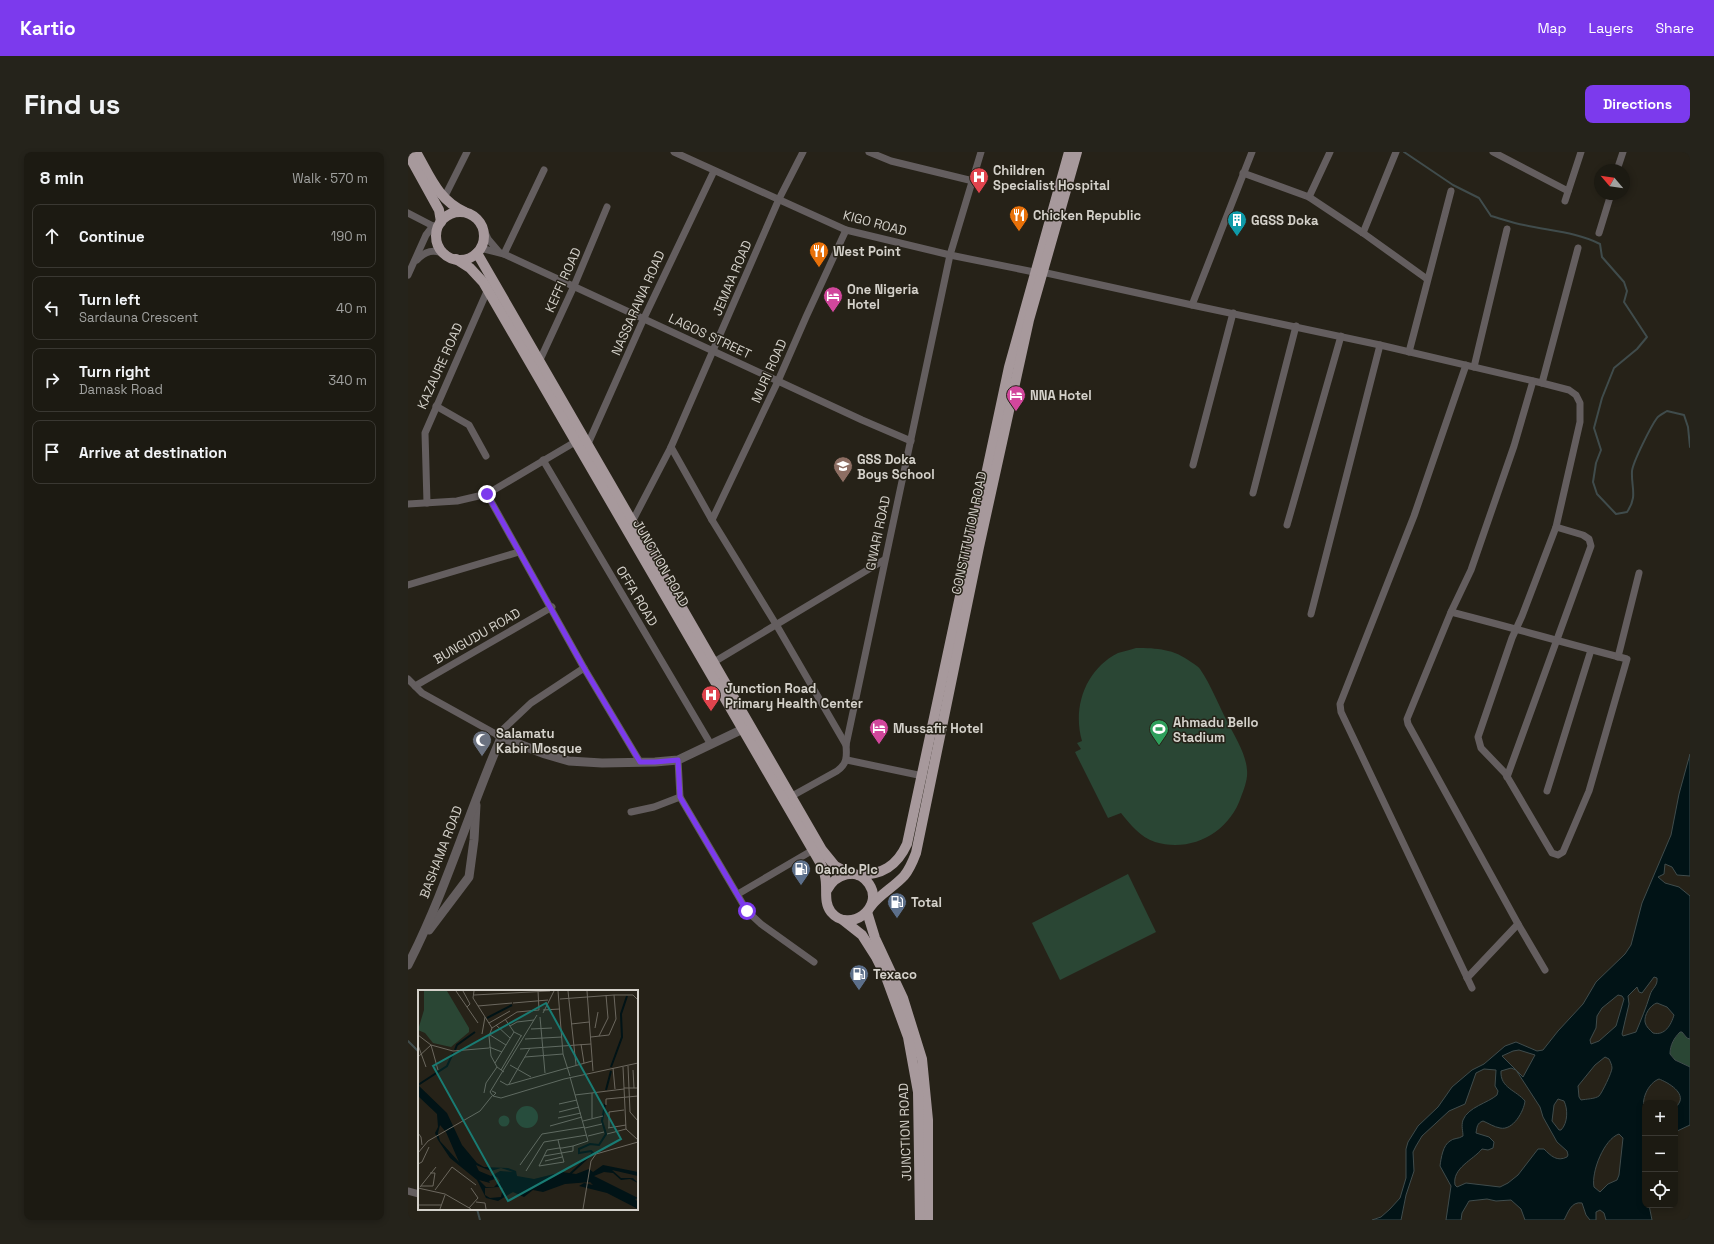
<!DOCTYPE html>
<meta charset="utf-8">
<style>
:root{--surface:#1c1a12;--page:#25231b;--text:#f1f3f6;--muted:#a0a19f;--line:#3a3832;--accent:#7c3aed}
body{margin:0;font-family:"Space Grotesk",sans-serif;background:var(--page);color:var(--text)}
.controls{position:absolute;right:12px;bottom:12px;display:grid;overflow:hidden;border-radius:8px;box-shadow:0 2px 6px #0003}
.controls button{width:36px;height:36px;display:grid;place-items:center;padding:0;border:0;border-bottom:1px solid var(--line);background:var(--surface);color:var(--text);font:20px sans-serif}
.compass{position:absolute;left:1186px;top:12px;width:36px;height:36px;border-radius:50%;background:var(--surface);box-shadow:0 2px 6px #0003;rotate:299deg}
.stop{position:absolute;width:12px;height:12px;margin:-9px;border:3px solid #7c3aed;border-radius:50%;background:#fff}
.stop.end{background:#7c3aed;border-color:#fff;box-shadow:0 1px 4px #0008}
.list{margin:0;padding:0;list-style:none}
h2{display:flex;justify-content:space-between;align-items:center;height:52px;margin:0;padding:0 16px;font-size:17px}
h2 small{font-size:13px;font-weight:400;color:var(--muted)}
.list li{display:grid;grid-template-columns:26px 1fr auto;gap:12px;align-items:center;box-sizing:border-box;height:64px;margin:0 8px 8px;padding:0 8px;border:1px solid var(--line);border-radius:8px}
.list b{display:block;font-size:15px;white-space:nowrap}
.list p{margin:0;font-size:13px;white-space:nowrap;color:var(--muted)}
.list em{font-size:13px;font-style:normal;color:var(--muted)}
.icon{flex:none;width:22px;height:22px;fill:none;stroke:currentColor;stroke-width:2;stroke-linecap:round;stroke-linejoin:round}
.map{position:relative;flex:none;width:1282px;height:1068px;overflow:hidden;border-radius:8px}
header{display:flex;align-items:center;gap:24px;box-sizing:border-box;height:56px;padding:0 20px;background:var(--accent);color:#fff}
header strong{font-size:19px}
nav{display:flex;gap:22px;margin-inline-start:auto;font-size:14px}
.intro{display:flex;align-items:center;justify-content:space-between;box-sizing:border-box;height:96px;padding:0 24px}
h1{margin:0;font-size:28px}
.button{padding:10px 18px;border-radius:8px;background:var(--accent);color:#fff;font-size:14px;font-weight:700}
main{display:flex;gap:24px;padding:0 24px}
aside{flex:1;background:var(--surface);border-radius:8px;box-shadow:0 2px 6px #0003}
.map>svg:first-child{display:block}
</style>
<header>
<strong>Kartio</strong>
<nav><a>Map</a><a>Layers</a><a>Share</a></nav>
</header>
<div class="intro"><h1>Find us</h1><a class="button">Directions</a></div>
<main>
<aside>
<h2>8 min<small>Walk · 570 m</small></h2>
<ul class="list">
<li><svg class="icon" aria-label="ahead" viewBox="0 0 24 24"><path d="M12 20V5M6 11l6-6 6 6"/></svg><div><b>Continue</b></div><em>190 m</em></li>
<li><svg class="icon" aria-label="left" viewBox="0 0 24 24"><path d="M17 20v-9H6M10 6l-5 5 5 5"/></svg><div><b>Turn left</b><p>Sardauna Crescent</p></div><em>40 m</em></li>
<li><svg class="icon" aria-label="right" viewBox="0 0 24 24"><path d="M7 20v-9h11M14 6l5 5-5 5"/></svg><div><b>Turn right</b><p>Damask Road</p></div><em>340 m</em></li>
<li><svg class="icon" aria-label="arrive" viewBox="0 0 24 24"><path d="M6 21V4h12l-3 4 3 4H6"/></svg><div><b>Arrive at destination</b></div></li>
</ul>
</aside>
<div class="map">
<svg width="1282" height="1068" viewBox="0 0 1282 1068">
<rect width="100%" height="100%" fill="#262218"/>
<!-- green -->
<g fill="#2a4634">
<path d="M728 496C749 496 766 497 783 510 786 512 790 514 792 517 803 533 811 554 820 571 827 585 838 602 839 618 840 627 836 637 833 645 821 681 783 701 747 690 732 685 722 672 713 661L700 666 667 600 673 597 669 591 674 589C664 555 678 517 710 501 716 499 723 498 728 496Z"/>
<polygon points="720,722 748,780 652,828 624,771"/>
<path d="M1272 880H1274L1279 886 1282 887V915L1267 908 1262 902C1262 893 1266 886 1272 880Z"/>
</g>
<!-- water -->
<path fill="#011316" stroke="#404c4c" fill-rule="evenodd" d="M1282 602V724L1269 723 1264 715 1257 712 1256 722 1250 725 1257 731 1271 735 1282 744V887L1279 886 1274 880H1272C1266 886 1262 893 1262 902L1267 908 1282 915V973L1267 980C1267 974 1265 963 1267 957 1268 955 1271 952 1272 949 1275 939 1259 930 1251 927 1240 931 1232 949 1237 959V1005L1236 1014 1237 1053H1241L1244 1068H1198L1196 1061 1192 1058 1188 1060V1068H1182L1178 1063 1174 1051C1163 1049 1160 1061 1156 1068H1117L1113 1057 1103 1048 1088 1049 1079 1047 1061 1049 1054 1061 1053 1068H1038L1043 1034 1032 1014C1033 1006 1035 993 1042 989 1045 986 1051 987 1055 984 1055 979 1053 974 1055 968 1060 955 1080 951 1089 943L1090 939 1087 934 1088 918 1076 917 1068 921 1057 952 1041 959 1014 984 1008 994 1005 1000 1006 1019 998 1043 993 1068H964L973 1065 982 1057 992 1046 998 1026V997L1000 990 1010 974 1030 955 1044 935 1064 918 1076 912 1097 894 1108 890 1129 899 1135 898 1150 879 1175 852 1188 830 1217 802 1223 793 1234 751 1263 683 1271 642ZM1246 825 1249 826C1250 834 1244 836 1242 843 1238 856 1233 868 1228 880L1215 884 1214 882 1221 852 1220 844 1229 835 1231 840 1234 841ZM1210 843 1214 844 1216 847 1208 874 1191 889 1183 892 1182 888 1188 876 1189 864 1194 856ZM1249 851 1259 855 1266 863C1263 873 1257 884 1245 881 1242 878 1238 875 1237 870 1236 863 1242 853 1249 851ZM1111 898 1127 903 1115 925 1094 904 1105 899ZM1197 905 1201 907C1202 909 1204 913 1204 916 1204 920 1194 941 1191 944 1187 947 1178 947 1173 948L1171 945 1170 934 1187 913ZM1103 916 1108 918 1132 955 1135 965 1149 990 1159 999 1160 1003 1159 1005C1149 1010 1143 1004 1136 997H1130L1110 1023 1100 1031 1092 1035 1058 1031 1049 1035 1047 1033C1044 1016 1065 1008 1074 997L1080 998 1085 996 1086 990 1081 985 1068 981C1069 975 1069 971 1075 969 1080 971 1086 975 1092 976 1105 979 1116 959 1117 949 1108 938 1092 936 1093 919ZM1150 947 1156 949C1160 957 1160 971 1153 978H1151L1144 969 1146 953ZM1211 982 1215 986 1211 1023 1209 1028 1200 1032 1192 1040 1186 1035C1183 1020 1196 987 1211 982Z"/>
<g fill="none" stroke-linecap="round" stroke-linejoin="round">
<!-- stream -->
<g stroke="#404c4c" stroke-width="2">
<path d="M996 0 1045 33 1071 46 1083 64C1094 67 1105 71 1116 73 1142 79 1168 80 1192 92L1194 105 1216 130 1219 139 1216 150 1239 185 1229 197 1206 216 1194 246 1186 276 1193 298 1188 311 1185 330 1189 342 1208 362 1219 360C1230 344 1223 336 1224 319 1225 310 1243 274 1249 266 1251 263 1256 261 1259 259L1276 263 1280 275 1282 295"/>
<polyline points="0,889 11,900"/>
<polyline points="69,1057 72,1068"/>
</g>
<!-- minor -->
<g stroke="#645e5f" stroke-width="7">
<polyline points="266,0 438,78 542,103 626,120"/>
<polyline points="461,0 483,9 565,29"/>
<polyline points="1085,0 1160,39"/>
<polyline points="1209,18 1215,0"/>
<polyline points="835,21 901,45 955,81 1019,127"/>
<polyline points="901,45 922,0"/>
<polyline points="36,46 59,0"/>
<polyline points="1157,49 1173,0"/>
<polyline points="0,61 25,74"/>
<polyline points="75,76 80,87 91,100"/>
<polyline points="955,81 988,0"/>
<polyline points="1191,81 1203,42"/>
<polyline points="72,96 96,102 454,268 503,289"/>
<polyline points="96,102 136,18"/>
<path d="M9 108C17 99 26 96 38 103"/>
<path d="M634 120 784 153 972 193 1134 231 1161 238 1168 243 1172 251V270L1148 375 1114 464 1104 486 1070 585 1073 596 1097 621 1144 701 1150 703 1155 700 1181 639 1219 507C1160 492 1102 475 1043 460"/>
<polyline points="0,123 18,83 25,74"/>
<polyline points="784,153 844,0"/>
<polyline points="1001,200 1043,39"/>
<polyline points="131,210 166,134 199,55"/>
<polyline points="1058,213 1006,364 932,552 933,560 1064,836"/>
<polyline points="1066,215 1099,77"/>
<polyline points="1125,229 1106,294 1063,418 1043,460 999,567 1000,572 1110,772 1137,818"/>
<polyline points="1134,231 1170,96"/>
<polyline points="28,254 61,273 78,304"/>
<polyline points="179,294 236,166 306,19"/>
<polyline points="263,295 304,368 369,474 438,593"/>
<polyline points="135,308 302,591"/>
<polyline points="785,313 825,161"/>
<polyline points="845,341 888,174"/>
<polyline points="79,342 176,516 232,610"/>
<polyline points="19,351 17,281 80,137"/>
<polyline points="0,352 49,349 79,342 167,290"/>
<polyline points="304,368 370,229 398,165 438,78"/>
<polyline points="224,370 263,295 371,47 395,0"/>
<polyline points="879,373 933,184"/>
<polyline points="0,433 111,400"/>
<polyline points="903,462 972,193"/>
<polyline points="1210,505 1231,421"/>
<polyline points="306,510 476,408"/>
<polyline points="0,527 14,541 95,586"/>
<polyline points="7,534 144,455"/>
<polyline points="89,583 123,551 176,516"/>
<polyline points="270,608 272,645 339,759 353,772 406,810"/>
<polyline points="439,608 515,624"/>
<polyline points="1099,625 1183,394 1181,387 1175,383 1148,375"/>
<polyline points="1139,639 1183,498"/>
<path d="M384 644 429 619C439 612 439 605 438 593L542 103 573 0"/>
<polyline points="223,660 246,655 272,645"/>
<polyline points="330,742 405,698"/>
<polyline points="1059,826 1110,772"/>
<polyline points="0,1039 11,1042"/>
</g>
<!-- tertiary -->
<g stroke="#645e5f" stroke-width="9">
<polyline points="21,778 61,725 66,688 68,653"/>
<path d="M0 813C37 741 60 662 92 588L95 586 137 602 161 609 194 611 247 610 270 608 335 577"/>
</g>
<!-- primary -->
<g stroke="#a7999c" stroke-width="10">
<path d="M8 0C22 24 30 48 57 60"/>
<polyline points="0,2 31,58 33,70"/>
<circle cx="52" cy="84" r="24"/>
<polyline points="69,101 414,698 427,714 442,722"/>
<path d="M48 107 62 116 75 130 410 707C413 712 416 718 417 724 420 736 415 750 423 760 441 782 477 756 461 732 449 714 427 722 419 738"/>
<path d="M450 723C474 723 489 714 499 692L601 215 661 0"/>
<path d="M463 754C472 742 486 735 496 724 502 717 505 709 508 701L571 395 621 168 669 0"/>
<polyline points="459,760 467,786 495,846 514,907 520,968 520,1068"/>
<polyline points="435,768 454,783 468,805 478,825 500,885 510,940 512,1068"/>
</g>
</g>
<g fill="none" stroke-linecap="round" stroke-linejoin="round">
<!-- route -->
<polyline stroke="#7c3aed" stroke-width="5" points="79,342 176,516 232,610 247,610 270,608 272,645 339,759"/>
</g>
<!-- icons -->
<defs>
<g id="hospital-pin" transform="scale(1)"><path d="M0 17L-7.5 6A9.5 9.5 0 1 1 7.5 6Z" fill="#e0444e" stroke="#262218"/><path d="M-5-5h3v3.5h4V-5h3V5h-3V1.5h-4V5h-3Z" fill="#fff"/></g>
<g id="restaurant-pin" transform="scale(1)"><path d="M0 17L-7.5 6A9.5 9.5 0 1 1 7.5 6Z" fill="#e8710a" stroke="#262218"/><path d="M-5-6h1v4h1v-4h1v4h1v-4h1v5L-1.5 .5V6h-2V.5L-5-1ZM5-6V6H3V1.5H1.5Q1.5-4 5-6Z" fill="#fff"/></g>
<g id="building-pin" transform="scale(1)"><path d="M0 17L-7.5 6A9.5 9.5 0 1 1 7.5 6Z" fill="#0f9aa8" stroke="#262218"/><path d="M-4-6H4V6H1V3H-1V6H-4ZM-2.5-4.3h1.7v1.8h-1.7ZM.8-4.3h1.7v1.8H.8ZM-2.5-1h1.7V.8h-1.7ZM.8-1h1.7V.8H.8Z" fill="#fff"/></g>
<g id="hotel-pin" transform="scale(1)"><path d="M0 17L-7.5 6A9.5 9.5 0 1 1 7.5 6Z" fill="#d1479c" stroke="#262218"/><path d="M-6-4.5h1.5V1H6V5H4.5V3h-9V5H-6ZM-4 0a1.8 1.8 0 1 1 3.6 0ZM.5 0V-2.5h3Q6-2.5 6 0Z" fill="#fff"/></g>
<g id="school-pin" transform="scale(1)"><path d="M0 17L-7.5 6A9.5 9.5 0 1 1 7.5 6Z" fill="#8d6e63" stroke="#262218"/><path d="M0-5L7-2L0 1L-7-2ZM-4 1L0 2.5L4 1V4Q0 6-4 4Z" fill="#fff"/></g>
<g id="stadium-pin" transform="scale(1)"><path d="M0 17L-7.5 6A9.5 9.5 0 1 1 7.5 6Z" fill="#2e9e5b" stroke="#262218"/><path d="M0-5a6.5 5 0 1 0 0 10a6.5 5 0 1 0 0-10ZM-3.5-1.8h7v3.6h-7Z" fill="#fff"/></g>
<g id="mosque-pin" transform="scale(1)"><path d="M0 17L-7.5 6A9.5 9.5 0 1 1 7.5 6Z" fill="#6b7280" stroke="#262218"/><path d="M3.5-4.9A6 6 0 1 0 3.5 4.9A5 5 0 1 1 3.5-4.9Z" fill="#fff"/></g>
<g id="fuel-pin" transform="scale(1)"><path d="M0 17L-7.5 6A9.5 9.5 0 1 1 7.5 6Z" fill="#5c6f8a" stroke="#262218"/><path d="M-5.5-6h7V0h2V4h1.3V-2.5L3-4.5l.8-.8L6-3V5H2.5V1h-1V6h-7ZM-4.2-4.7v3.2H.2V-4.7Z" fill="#fff"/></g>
</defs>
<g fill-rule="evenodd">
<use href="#hospital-pin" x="571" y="25"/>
<use href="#restaurant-pin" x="611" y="63"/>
<use href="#building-pin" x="829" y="68"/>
<use href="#restaurant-pin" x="411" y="99"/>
<use href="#hotel-pin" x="425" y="144"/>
<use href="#hotel-pin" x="608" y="243"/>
<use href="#school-pin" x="435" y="314"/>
<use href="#hospital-pin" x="303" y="543"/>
<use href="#hotel-pin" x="471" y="576"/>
<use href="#stadium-pin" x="751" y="577"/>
<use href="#mosque-pin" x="74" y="588"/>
<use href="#fuel-pin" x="393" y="717"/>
<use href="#fuel-pin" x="489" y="750"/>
<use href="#fuel-pin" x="451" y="822"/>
</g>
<g text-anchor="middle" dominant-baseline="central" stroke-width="3" stroke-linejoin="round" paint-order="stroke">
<!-- poi labels -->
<g font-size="13" font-weight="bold" fill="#d4d1ca" stroke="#262218" text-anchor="start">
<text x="585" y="18">Children<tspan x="585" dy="15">Specialist Hospital</tspan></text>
<text x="625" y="63">Chicken Republic</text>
<text x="843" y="68">GGSS Doka</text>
<text x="425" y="99">West Point</text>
<text x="439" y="137">One Nigeria<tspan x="439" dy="15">Hotel</tspan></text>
<text x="622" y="243">NNA Hotel</text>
<text x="449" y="307">GSS Doka<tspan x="449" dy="15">Boys School</tspan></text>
<text x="317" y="536">Junction Road<tspan x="317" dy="15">Primary Health Center</tspan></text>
<text x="765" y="570">Ahmadu Bello<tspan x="765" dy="15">Stadium</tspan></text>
<text x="485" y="576">Mussafir Hotel</text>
<text x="88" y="581">Salamatu<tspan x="88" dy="15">Kabir Mosque</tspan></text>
<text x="407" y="717">Oando Plc</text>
<text x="503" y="750">Total</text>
<text x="465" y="822">Texaco</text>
</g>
<!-- street labels -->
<g font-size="13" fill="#d4d1ca" stroke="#262218">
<text transform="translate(467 71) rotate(15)">KIGO ROAD</text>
<text transform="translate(324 126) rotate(-67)">JEMA'A ROAD</text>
<text transform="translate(155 128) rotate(-66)">KEFFI ROAD</text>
<text transform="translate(230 151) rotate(-66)">NASSARAWA ROAD</text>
<text transform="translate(302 184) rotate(25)">LAGOS STREET</text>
<text transform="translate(32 214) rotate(-66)">KAZAURE ROAD</text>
<text transform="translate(361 219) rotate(-66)">MURI ROAD</text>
<text transform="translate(470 381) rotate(-78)">GWARI ROAD</text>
<text transform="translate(561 381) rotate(-78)">CONSTITUTION ROAD</text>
<text transform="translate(253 411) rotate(60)">JUNCTION ROAD</text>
<text transform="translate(229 444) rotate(59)">OFFA ROAD</text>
<text transform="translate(69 484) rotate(-30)">BUNGUDU ROAD</text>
<text transform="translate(33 700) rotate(-69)">BASHAMA ROAD</text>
<text transform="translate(497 980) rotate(-92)">JUNCTION ROAD</text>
</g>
</g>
<!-- overview -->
<g transform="translate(10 838)">
<rect width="220" height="220" fill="#262218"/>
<path d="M6 1H29L51 38V42L33 57 15 53 7 43 0 40 6 20ZM98 127a11 11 0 1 1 22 0a11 11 0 1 1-22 0ZM80.5 131a5.5 5.5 0 1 1 11 0a5.5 5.5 0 1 1-11 0Z" fill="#2a4634"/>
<path d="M0 95 29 123 44 155 59 173 66 177 90 178 98 181 99 186 116 189 144 182 158 184 171 179 175 182 185 175 220 182V186L194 180 203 188H215L220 193 212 189 203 190 195 183 186 182 176 186 220 208 217 209 220 212V219L189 203 161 196 166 193 175 195 172 192 147 194 125 202 115 200 106 207 95 202 80 211 68 208 59 190 32 168 20 150 17 143 20 137 19 124 0 106ZM22 135 28 142 41 172 22 151 20 143ZM58 175 73 181 83 178 95 182 82 181 73 186 61 181ZM76 187H79L82 191 76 197H68L61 190 72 193 71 191 77 189ZM80 197 85 198 83 207 72 208 67 205V198Z" fill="#011316" fill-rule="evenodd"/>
<path fill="none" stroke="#011316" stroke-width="2" d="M69 28 94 15M37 60 39 55 57 42M193 77 204 47 203 24 209 6M0 95 29 76 35 63M188 100 193 81M152 184 175 163 173 161 161 163V159L172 154 181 155 188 144 184 131 187 114"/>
<path fill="none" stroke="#6c685f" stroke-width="1" d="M38 1 60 33M45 1 52 14 49 17M56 1 55 8 74 38M120 1 121 20M140 1 145 64 152 86M150 1 158 75M169 1 175 81M56 5 132 1M196 5H215L220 10M142 9 196 5 198 29 191 45 173 47M95 13 130 10M60 16 94 13M125 20 142 19M125 23 136 1M122 27 127 83M87 29 96 42 104 46M71 33 92 21M153 34 171 32M78 35 92 48M92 36 99 32 116 30M74 38 99 22 121 20M74 38 71 46 73 66 79 77 86 82M177 38 180 22M113 39 134 38M64 44 67 27M0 45 13 55 35 61 71 58M72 45 88 55M181 46 190 28 188 5M107 49 144 47M163 54 166 73M0 55 8 77M13 55 20 80M71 57 84 62M102 59 173 54M0 67 13 55M107 67 145 64M77 73 96 42M92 75 113 87M210 76 212 122 220 131M205 77 208 139 220 150M195 78 197 99M83 80 103 46M215 80 216 98M82 91 89 95 174 71M91 94 112 58M206 98H220M74 101 78 103 75 106 72 102 119 25M66 103 68 93 79 77M157 105 206 99M75 106 83 108 146 89 220 73M141 114 159 110M188 115V109L220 106M141 122 161 117M140 128 163 123M174 128V103M165 131 185 126M132 136 164 127M167 138 184 134M190 138 208 135M191 138V122L206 120M0 143 3 147 4 155M189 144 208 139M170 146 186 142M140 150 142 158 146 172 121 176 129 160 141 158H144L155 156 170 151 152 87M0 163 10 151 62 121 74 106M126 166 155 161V156M127 171 144 167M0 174 4 172 11 157M102 175 124 144 167 137M108 181 126 152 169 145M3 196H15L17 183H12M2 197 18 177M0 198 27 204 53 219M17 200 34 177 58 195M58 212 67 213 68 219M0 215H23M51 218 60 208 53 198M22 219 27 205M165 219 173 171 178 164 220 152"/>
<path fill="#197b73" fill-opacity="0.15" stroke="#197b73" stroke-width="2" d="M128 13 203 149 90 211 15 76Z"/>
<rect width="220" height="220" fill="none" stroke="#d4d1ca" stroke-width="2"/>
</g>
</svg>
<div class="controls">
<button>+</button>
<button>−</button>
<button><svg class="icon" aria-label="locate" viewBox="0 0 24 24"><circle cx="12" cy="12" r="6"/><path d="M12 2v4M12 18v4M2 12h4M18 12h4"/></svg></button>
</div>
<svg class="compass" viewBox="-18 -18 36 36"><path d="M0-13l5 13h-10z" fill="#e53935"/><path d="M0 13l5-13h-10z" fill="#a0a19f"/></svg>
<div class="stop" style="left:339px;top:759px"></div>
<div class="stop end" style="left:79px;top:342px"></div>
</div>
</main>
